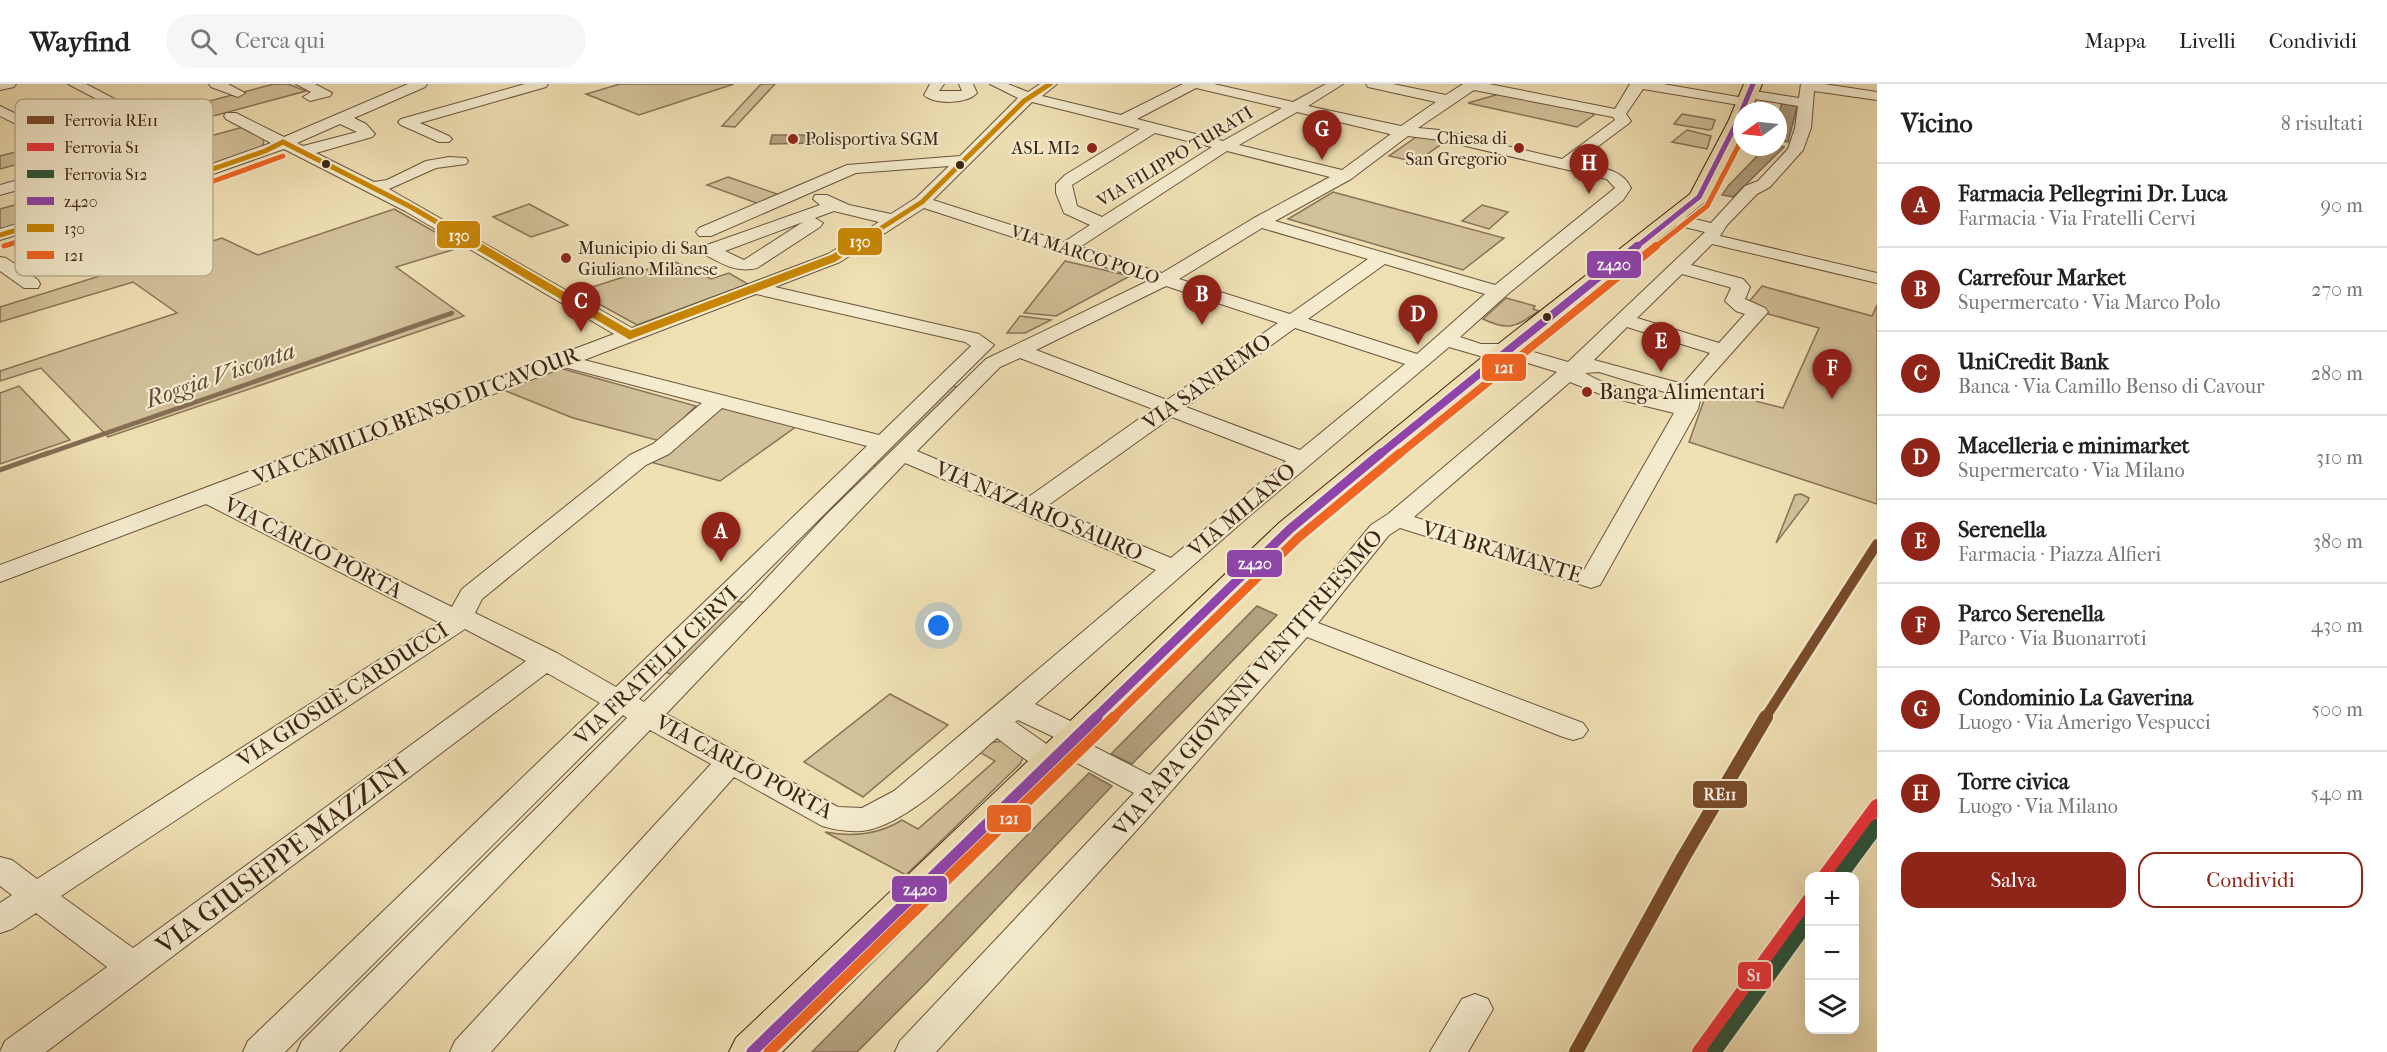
<!DOCTYPE html>
<html lang="it">
<meta charset="utf-8">
<style>
:root{--surface:#fff;--page:#f6f6f6;--text:#222;--muted:#767676;--line:#e0e0e0;--accent:#8f2418}
body{margin:0;font-family:"IM FELL French Canon",serif;background:var(--page);color:var(--text)}
.controls{position:absolute;right:18px;bottom:18px;display:grid;overflow:hidden;border-radius:12px;box-shadow:0 6px 24px #0002}
.controls button{width:54px;height:54px;display:grid;place-items:center;padding:0;border:0;border-bottom:2px solid var(--line);background:var(--surface);color:var(--text);font:30px sans-serif}
.compass{position:absolute;left:1733px;top:18px;width:54px;height:54px;border-radius:50%;background:var(--surface);box-shadow:0 6px 24px #0002;rotate:255deg}
.you{position:absolute;left:939px;top:542px;width:21px;height:21px;margin:-15px;border:4px solid #fff;border-radius:50%;background:#1a73e8;box-shadow:0 0 0 9px #1a73e833}
.badge{display:grid;place-items:center;width:39px;height:39px;border-radius:50%;background:var(--accent);color:#fff;font-size:20px;font-weight:700}
.pin{position:absolute;translate:-50% -50px;filter:drop-shadow(0 2px 3px #0008)}
.pin::after{content:'';position:absolute;top:32px;width:21px;height:18px;background:inherit;clip-path:polygon(0 0,100% 0,50% 100%)}
.list{margin:0;padding:0;list-style:none}
h2{display:flex;justify-content:space-between;align-items:center;height:78px;margin:0;padding:0 24px;font-size:26px}
h2 small{font-size:20px;font-weight:400;color:var(--muted)}
.list li{display:grid;grid-template-columns:39px 1fr auto;gap:18px;align-items:center;box-sizing:border-box;height:84px;padding:0 24px;border-top:2px solid var(--line)}
.list b{display:block;font-size:22px;white-space:nowrap}
.list p{margin:0;font-size:20px;white-space:nowrap;color:var(--muted)}
.list em{font-size:20px;font-style:normal;color:var(--muted)}
.actions{display:flex;gap:12px;padding:18px 24px}
.actions a{flex:1;padding:14px 0;border:2px solid var(--accent);border-radius:18px;text-align:center;font-size:21px;color:var(--accent)}
.actions .main{background:var(--accent);color:#fff}
.icon{flex:none;width:33px;height:33px;fill:none;stroke:currentColor;stroke-width:2;stroke-linecap:round;stroke-linejoin:round}
.map{position:relative;flex:none;width:1877px;height:968px;overflow:hidden}
header{display:flex;align-items:center;gap:36px;box-sizing:border-box;height:84px;padding:0 30px;background:var(--surface);border-bottom:2px solid var(--line)}
header strong{font-size:28px}
nav{display:flex;gap:33px;margin-inline-start:auto;font-size:21px}
.search{width:420px;height:54px;background:var(--page);display:flex;align-items:center;gap:15px;box-sizing:border-box;padding:0 21px;border-radius:33px;color:var(--muted);font-size:22px}
main{display:flex}
aside{flex:1;background:var(--surface)}
.map>svg:first-child{display:block}
</style>
<header>
<strong>Wayfind</strong>
<div class="search"><svg class="icon" aria-label="search" viewBox="0 0 24 24"><circle cx="10" cy="10" r="6"/><path d="M15 15l6 6"/></svg>Cerca qui</div>
<nav><a>Mappa</a><a>Livelli</a><a>Condividi</a></nav>
</header>
<main>
<div class="map">
<svg width="1877" height="968" viewBox="0 0 1877 968">
<rect width="100%" height="100%" fill="#f0e1b5"/>
<filter id="stains"><feTurbulence type="fractalNoise" baseFrequency=".00333" numOctaves="4"/><feColorMatrix values="0 0 0 0 .2 0 0 0 0 .09 0 0 0 0 .02 0 0 0 .5 -.17"/></filter>
<radialGradient id="worn" r=".72"><stop offset=".6" stop-color="#630" stop-opacity="0"/><stop offset="1" stop-color="#630" stop-opacity=".3"/></radialGradient>
<!-- green -->
<g fill="#d2c19a" stroke="#887358" stroke-width="1.5">
<polygon points="274,0 288,0 306,7 165,45 158,42 0,85 0,72"/>
<polygon points="620,0 734,0 639,31 586,10"/>
<polygon points="761,0 775,0 735,43 722,42"/>
<polygon points="1499,10 1591,28 1594,31 1577,43 1468,19"/>
<polygon points="1682,30 1711,35 1715,36 1712,45 1709,46 1674,40"/>
<polygon points="243,43 264,54 263,62 255,67 0,148 0,125 175,75 159,66"/>
<polygon points="1687,46 1711,52 1707,65 1672,58"/>
<polygon points="1419,51 1446,57 1416,78 1389,72"/>
<polygon points="728,93 783,112 762,121 707,101"/>
<polygon points="1333,108 1504,154 1463,186 1288,135"/>
<polygon points="529,120 568,141 531,153 493,133"/>
<polygon points="1482,121 1508,128 1489,145 1462,137"/>
<polygon points="394,125 462,163 396,183 464,232 108,353 41,284 0,297 0,287 177,229 133,198 0,238 0,223 222,154 258,171"/>
<polygon points="673,177 711,195 729,189 748,200 637,241 577,208"/>
<polygon points="1065,177 1130,192 1056,232 1024,229"/>
<polygon points="1762,202 1872,232 1877,221 1877,420 1689,358 1708,305 1783,324 1819,244 1754,226 1748,219"/>
<path d="M1506 214 1535 222 1533 225 1539 227C1516 242 1510 248 1483 235Z"/>
<polygon points="1020,232 1051,236 1025,249 1007,249"/>
<polygon points="556,283 696,322 660,357 573,334 501,305"/>
<polygon points="952,301 958,304 880,383 873,381"/>
<polygon points="19,302 70,356 0,380 0,309"/>
<polygon points="723,320 797,342 720,397 650,378"/>
<polygon points="1801,410 1809,414 1808,417 1776,459 1795,411"/>
<polygon points="734,517 743,518 744,521 673,591 665,588"/>
<polygon points="890,610 948,641 863,713 804,678"/>
<path d="M1002 657 1021 667 1023 674 1020 680 906 791 825 748C852 753 878 751 902 736L918 745 995 677 978 667 988 659Z"/>
</g>
<!-- water -->
<g fill="#b3a17f" stroke="#846f55" stroke-width="1.5">
<polygon points="1782,17 1798,19 1788,58 1778,56 1778,36"/>
<polygon points="772,51 815,51 814,59 770,60"/>
<polygon points="1778,61 1784,63 1733,113 1722,111 1729,101 1765,64"/>
<polygon points="1257,522 1277,531 1132,680 1111,670"/>
<polygon points="1089,689 1112,702 927,898 857,968 812,968"/>
</g>
<g fill="none" stroke-linecap="round" stroke-linejoin="round">
<!-- stream-far1 -->
<polyline stroke="#846f55" stroke-width="4.5" points="43,371 452,229"/>
<!-- stream -->
<polyline stroke="#846f55" stroke-width="5" points="0,386 48,369"/>
<!-- minor casing -->
<g stroke="#6a543d" stroke-width="2">
<g id="minor">
<polygon points="0,0 16,0 14,3 0,6"/>
<polygon points="68,0 86,0 149,33 142,37 137,36"/>
<polygon points="209,0 228,0 245,9 238,13 211,3"/>
<polygon points="296,0 315,0 332,9 330,12 310,17 303,13 311,8"/>
<path d="M408 0H427L425 3 354 34 366 40 375 50 372 53 316 69 374 98 387 96 426 77 449 73 466 74 468 77 466 80 436 84 389 105 632 244 828 170 879 138 834 127 815 134 823 139 820 143 757 184C737 189 722 180 704 170L701 166 704 162 820 121 813 115 815 111H827L849 121 891 130 916 114 949 82 856 89 711 152H699L696 148 699 144 847 81 960 72 1018 14 990 0H1008L1028 8 1040 0H1057L1042 12 1121 31 1183 0H1214L1293 18 1326 0H1343L1308 22 1401 42 1436 18 1368 3 1366 0H1393L1446 11 1463 0H1489L1615 25 1630 0H1663L1750 15 1752 18 1745 22 1643 5 1626 30 1631 37 1628 40 1577 78C1597 83 1622 84 1631 104L1623 116 1509 209 1460 253 1481 260H1506L1568 278 1705 148 1668 139 1665 135 1668 131 1674 130 1711 139 1745 102 1758 97 1788 65 1795 44 1798 22 1743 13 1741 10 1743 7 1748 6 1799 14 1801 0H1824L1877 8V16L1814 7 1811 44 1803 66 1770 103 1757 110 1727 141 1720 152 1877 189V199L1712 160 1691 181 1743 195 1750 203 1745 215 1765 224 1768 228 1704 300 1698 325 1600 501 1591 504 1582 501 1400 444 1389 451 1318 539 1583 639 1588 646 1583 653 1573 656 1563 653 1307 553 1144 738 936 968H895L900 957 1134 709 1062 671 1066 678 1062 685C1038 692 1016 667 997 654 963 683 911 737 868 746 854 749 835 746 822 742L734 693 491 968H450L455 957 711 680 650 646 339 968H297L302 957 627 634 623 631 285 968H243L248 957 600 619 547 589 46 968H0L5 957 107 883 36 829 12 845 0 849V819L12 811 0 802V773L12 776 37 795 438 538 206 420 0 498V481L614 250 405 127 284 65 213 90 0 156V145L201 84 271 59 226 35 224 32 226 29H236L284 53ZM1196 4 1282 24 1223 57 1137 35ZM1474 6 1613 33 1615 36 1562 75 1440 46 1418 44ZM1032 18 1140 45 1065 91 1056 100V109L1064 129 1090 141 1064 158 933 116ZM1297 28 1390 50H1391L1342 86 1239 61ZM340 40 357 48 303 62 297 59ZM1155 49 1212 63 1102 133 1077 122 1072 101ZM1408 52 1440 56 1564 85 1607 95 1615 104 1495 201 1275 137 1351 95ZM1227 67 1330 93 1254 134 1162 189 1080 163ZM924 124 1148 197 986 275 826 431 751 511 644 618 639 615 994 261 979 250 775 203 840 178ZM803 138 744 176 725 167ZM1262 144 1368 175 1290 230 1179 195ZM1385 180 1485 210 1417 270 1308 235ZM1682 190 1729 203 1731 204 1725 217 1736 227 1745 230 1719 259 1637 234ZM1166 202 1278 239 1167 316 1036 266ZM756 210 965 258 971 262 879 351 584 276ZM1627 243 1710 269 1683 300 1594 276ZM1295 244 1405 280 1300 366 1186 323ZM1449 263 1480 272H1505L1557 288 1388 430 1371 441 1295 533 1150 691 1087 659 1092 652 1087 645 1035 620 1248 433ZM1020 274 1153 325 1027 414 917 367 1000 283ZM564 283 702 319 653 360 630 371 462 505 452 523 227 412ZM1599 288 1681 313 1680 317C1649 310 1612 306 1585 289ZM1570 298 1605 312 1674 329 1584 486 1414 433ZM722 324 867 362 616 603 557 569 475 529 482 515 646 381 669 370ZM1172 333 1286 377 1171 474 1047 422ZM905 379 1156 486 894 707 862 724 838 723 666 630ZM465 545 526 577 133 864 61 812ZM1018 636 1056 654 1052 661 1055 666 1015 638Z"/>
<polygon points="525,0 548,0 546,3 420,39 449,52 452,55 449,58 439,58 401,41 398,38 401,35"/>
<path d="M930 0H944L939 7H962L959 0H973L977 9C967 20 935 21 924 11Z"/>
<polygon points="0,22 61,52 64,55 56,60 51,58 0,32"/>
<polygon points="175,52 183,57 180,60 0,111 0,101"/>
<polygon points="0,173 6,174 38,196 40,200 38,204 24,204 0,187"/>
<polygon points="1475,910 1488,915 1493,925 1468,968 1430,968 1462,915"/>
</g>
</g>
<!-- major casing -->
<g stroke="#3d2515" stroke-width="2">
<polygon id="major" points="1744,0 1762,0 1751,27 1742,27 1742,47 1706,117 1515,271 1301,451 782,968 729,968 736,954 1279,439 1497,261 1690,110 1728,38"/>
</g>
<!-- minor -->
<use href="#minor" fill="#f5eccf" fill-rule="evenodd"/>
<!-- major -->
<use href="#major" fill="#f0e1b5" fill-rule="evenodd"/>
<!-- bus-1-far3 casing -->
<g stroke="#f5eccf" stroke-width="8">
<polyline id="bus-1-far3" points="1635,164 1699,113 1737,38 1753,0"/>
</g>
<!-- bus-1-far2 casing -->
<g stroke="#f5eccf" stroke-width="11">
<polyline id="bus-1-far2" points="1379,371 1637,162"/>
</g>
<!-- bus-1-far1 casing -->
<g stroke="#f5eccf" stroke-width="14">
<polyline id="bus-1-far1" points="1095,634 1290,445 1381,369"/>
</g>
<!-- bus-1 casing -->
<g stroke="#f5eccf" stroke-width="16">
<polyline id="bus-1" points="752,968 1097,633"/>
</g>
<!-- bus-2-far1 casing -->
<g stroke="#f5eccf" stroke-width="8">
<g id="bus-2-far1">
<polyline points="283,58 411,123 481,164"/>
<polyline points="0,151 207,87 265,67 283,58"/>
<polyline points="850,164 922,118 1024,17 1050,0"/>
</g>
</g>
<!-- bus-2 casing -->
<g stroke="#f5eccf" stroke-width="11">
<g id="bus-2">
<polyline points="478,162 630,251"/>
<polyline points="630,251 834,174 852,162"/>
</g>
</g>
<!-- bus-3-far3 casing -->
<g stroke="#f5eccf" stroke-width="8">
<g id="bus-3-far3">
<polyline points="4,162 211,98 283,72"/>
<polyline points="1654,164 1707,122 1742,55"/>
</g>
</g>
<!-- bus-3-far2 casing -->
<g stroke="#f5eccf" stroke-width="11">
<polyline id="bus-3-far2" points="1398,371 1656,162"/>
</g>
<!-- bus-3-far1 casing -->
<g stroke="#f5eccf" stroke-width="14">
<polyline id="bus-3-far1" points="1113,634 1298,454 1400,369"/>
</g>
<!-- bus-3 casing -->
<g stroke="#f5eccf" stroke-width="16">
<polyline id="bus-3" points="769,968 1114,633"/>
</g>
<!-- bus-1-far3 -->
<use href="#bus-1-far3" stroke="#8e44ad" stroke-width="5"/>
<!-- bus-1-far2 -->
<use href="#bus-1-far2" stroke="#8e44ad" stroke-width="8"/>
<!-- bus-1-far1 -->
<use href="#bus-1-far1" stroke="#8e44ad" stroke-width="9"/>
<!-- bus-1 -->
<use href="#bus-1" stroke="#8e44ad" stroke-width="11"/>
<!-- bus-2-far1 -->
<use href="#bus-2-far1" stroke="#c88605" stroke-width="5"/>
<!-- bus-2 -->
<use href="#bus-2" stroke="#c88605" stroke-width="8"/>
<!-- bus-3-far3 -->
<use href="#bus-3-far3" stroke="#f26522" stroke-width="5"/>
<!-- bus-3-far2 -->
<use href="#bus-3-far2" stroke="#f26522" stroke-width="8"/>
<!-- bus-3-far1 -->
<use href="#bus-3-far1" stroke="#f26522" stroke-width="9"/>
<!-- bus-3 -->
<use href="#bus-3" stroke="#f26522" stroke-width="11"/>
<!-- rail-1-far1 casing -->
<g stroke="#f5eccf" stroke-width="15">
<polyline id="rail-1-far1" points="1765,634 1877,460"/>
</g>
<!-- rail-1 casing -->
<g stroke="#f5eccf" stroke-width="18">
<polyline id="rail-1" points="1576,968 1683,774 1766,633"/>
</g>
<!-- rail-2 casing -->
<g stroke="#f5eccf" stroke-width="18">
<g id="rail-2">
<polyline points="1825,792 1877,722"/>
<polyline points="1699,968 1810,815"/>
</g>
</g>
<!-- rail-3 casing -->
<g stroke="#f5eccf" stroke-width="18">
<g id="rail-3">
<polyline points="1840,792 1877,742"/>
<polyline points="1714,968 1810,835"/>
</g>
</g>
<!-- rail-1-far1 -->
<use href="#rail-1-far1" stroke="#7a4b2a" stroke-width="10"/>
<!-- rail-1 -->
<use href="#rail-1" stroke="#7a4b2a" stroke-width="14"/>
<!-- rail-2 -->
<use href="#rail-2" stroke="#ee333e" stroke-width="14"/>
<!-- rail-3 -->
<use href="#rail-3" stroke="#28543d" stroke-width="14"/>
</g>
<!-- markers -->
<g fill="#8f2418" stroke="#f5eccf" stroke-width="2">
<circle cx="793" cy="55" r="6"/>
<circle cx="1092" cy="64" r="6"/>
<circle cx="1519" cy="64" r="6"/>
<circle cx="566" cy="174" r="6"/>
<circle cx="1587" cy="308" r="6"/>
</g>
<g fill="#3d2515" stroke="#f5eccf" stroke-width="2">
<circle cx="326" cy="80" r="5"/>
<circle cx="960" cy="81" r="5"/>
<circle cx="1547" cy="233" r="5"/>
</g>
<g text-anchor="middle" dominant-baseline="central" stroke-width="4.5" stroke-linejoin="round" paint-order="stroke">
<!-- far-poi labels -->
<g font-size="18" fill="#3d2515" stroke="#f5eccf" text-anchor="end">
<text x="1507" y="54">Chiesa di<tspan x="1507" dy="21">San Gregorio</tspan></text>
<text x="805" y="55" text-anchor="start">Polisportiva SGM</text>
<text x="1080" y="64">ASL MI2</text>
<text x="578" y="164" text-anchor="start">Municipio di San<tspan x="578" dy="21">Giuliano Milanese</tspan></text>
</g>
<!-- far-street labels -->
<g font-size="18" fill="#3d2515" stroke="#f5eccf">
<text transform="translate(1175 73) rotate(-31)">VIA FILIPPO TURATI</text>
<text transform="translate(1085 171) rotate(18)">VIA MARCO POLO</text>
</g>
<!-- street labels -->
<g font-size="22" fill="#3d2515" stroke="#f5eccf">
<text transform="translate(1207 298) rotate(-35)">VIA SANREMO</text>
<text transform="translate(416 332) rotate(-21)">VIA CAMILLO BENSO DI CAVOUR</text>
<text transform="translate(1242 426) rotate(-40)">VIA MILANO</text>
<text transform="translate(1039 427) rotate(23)">VIA NAZARIO SAURO</text>
<text transform="translate(313 464) rotate(27)">VIA CARLO PORTA</text>
<text transform="translate(1502 468) rotate(17)">VIA BRAMANTE</text>
<text transform="translate(656 582) rotate(-44)">VIA FRATELLI CERVI</text>
<text transform="translate(1248 599) rotate(-49)">VIA PAPA GIOVANNI VENTITREESIMO</text>
<text transform="translate(343 611) rotate(-33)">VIA GIOSUÈ CARDUCCI</text>
<text transform="translate(744 683) rotate(28)">VIA CARLO PORTA</text>
</g>
<!-- poi labels -->
<g font-size="22" fill="#3d2515" stroke="#f5eccf" text-anchor="start">
<text x="1599" y="308">Banga Alimentari</text>
</g>
<!-- water labels -->
<g font-size="24" font-style="italic" fill="#604a35" stroke="#f5eccf">
<text transform="translate(220 291) rotate(-19)">Roggia Visconta</text>
</g>
<!-- near-street labels -->
<g font-size="27" fill="#3d2515" stroke="#f5eccf">
<text transform="translate(282 772) rotate(-37)">VIA GIUSEPPE MAZZINI</text>
</g>
</g>
<!-- legend -->
<rect x="15" y="15" width="198" height="177" rx="9" fill="#f5eccf" stroke="#beb097" stroke-width="1.5"/>
<rect x="27" y="32" width="27" height="8" fill="#7a4b2a"/>
<rect x="27" y="59" width="27" height="8" fill="#ee333e"/>
<rect x="27" y="86" width="27" height="8" fill="#28543d"/>
<rect x="27" y="113" width="27" height="8" fill="#8e44ad"/>
<rect x="27" y="140" width="27" height="8" fill="#c88605"/>
<rect x="27" y="167" width="27" height="8" fill="#f26522"/>
<g font-size="16" fill="#3d2515">
<text x="64" y="42">Ferrovia RE11</text>
<text x="64" y="69">Ferrovia S1</text>
<text x="64" y="96">Ferrovia S12</text>
<text x="64" y="123">z420</text>
<text x="64" y="150">130</text>
<text x="64" y="177">121</text>
</g>
<g stroke="#f5eccf" stroke-width="2">
<rect x="436" y="136" width="45" height="29" rx="6" fill="#c88605"/>
<rect x="837" y="143" width="46" height="29" rx="6" fill="#c88605"/>
<rect x="1586" y="166" width="56" height="29" rx="6" fill="#8e44ad"/>
<rect x="1481" y="269" width="46" height="29" rx="6" fill="#f26522"/>
<rect x="1226" y="465" width="57" height="29" rx="6" fill="#8e44ad"/>
<rect x="1692" y="696" width="56" height="29" rx="6" fill="#7a4b2a"/>
<rect x="986" y="720" width="46" height="29" rx="6" fill="#f26522"/>
<rect x="891" y="791" width="57" height="28" rx="6" fill="#8e44ad"/>
<rect x="1737" y="877" width="35" height="29" rx="6" fill="#ee333e"/>
</g>
<g font-size="16" text-anchor="middle" font-weight="bold" fill="#fff">
<text x="459" y="157">130</text>
<text x="860" y="163">130</text>
<text x="1614" y="186">z420</text>
<text x="1504" y="289">121</text>
<text x="1255" y="485">z420</text>
<text x="1720" y="716">RE11</text>
<text x="1009" y="740">121</text>
<text x="920" y="811">z420</text>
<text x="1754" y="897">S1</text>
</g>
<rect width="100%" height="100%" filter="url(#stains)"/>
<rect width="100%" height="100%" fill="url(#worn)"/>
</svg>
<div class="controls">
<button>+</button>
<button>−</button>
<button><svg class="icon" aria-label="layers" viewBox="0 0 24 24"><path d="M12 4l9 5-9 5-9-5zM3 14l9 5 9-5"/></svg></button>
</div>
<svg class="compass" viewBox="-18 -18 36 36"><path d="M0-13l5 13h-10z" fill="#e53935"/><path d="M0 13l5-13h-10z" fill="#767676"/></svg>
<div class="you"></div>
<div class="pin badge" style="left:721px;top:478px">A</div>
<div class="pin badge" style="left:1202px;top:241px">B</div>
<div class="pin badge" style="left:581px;top:248px">C</div>
<div class="pin badge" style="left:1418px;top:261px">D</div>
<div class="pin badge" style="left:1661px;top:288px">E</div>
<div class="pin badge" style="left:1832px;top:315px">F</div>
<div class="pin badge" style="left:1322px;top:76px">G</div>
<div class="pin badge" style="left:1589px;top:110px">H</div>
</div>
<aside>
<h2>Vicino<small>8 risultati</small></h2>
<ul class="list">
<li><span class="badge">A</span><div><b>Farmacia Pellegrini Dr. Luca</b><p>Farmacia · Via Fratelli Cervi</p></div><em>90 m</em></li>
<li><span class="badge">B</span><div><b>Carrefour Market</b><p>Supermercato · Via Marco Polo</p></div><em>270 m</em></li>
<li><span class="badge">C</span><div><b>UniCredit Bank</b><p>Banca · Via Camillo Benso di Cavour</p></div><em>280 m</em></li>
<li><span class="badge">D</span><div><b>Macelleria e minimarket</b><p>Supermercato · Via Milano</p></div><em>310 m</em></li>
<li><span class="badge">E</span><div><b>Serenella</b><p>Farmacia · Piazza Alfieri</p></div><em>380 m</em></li>
<li><span class="badge">F</span><div><b>Parco Serenella</b><p>Parco · Via Buonarroti</p></div><em>430 m</em></li>
<li><span class="badge">G</span><div><b>Condominio La Gaverina</b><p>Luogo · Via Amerigo Vespucci</p></div><em>500 m</em></li>
<li><span class="badge">H</span><div><b>Torre civica</b><p>Luogo · Via Milano</p></div><em>540 m</em></li>
</ul>
<div class="actions"><a class="main">Salva</a><a>Condividi</a></div>
</aside>
</main>
